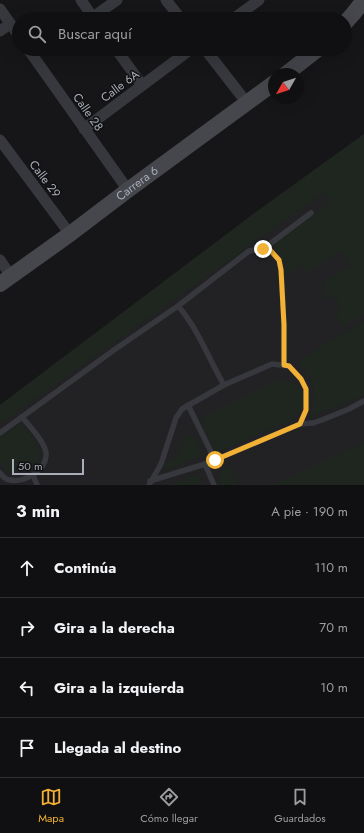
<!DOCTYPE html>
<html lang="es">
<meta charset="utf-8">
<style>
:root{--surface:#101012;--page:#19191b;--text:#f1f3f6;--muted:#9c9d9f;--line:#303032;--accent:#f2b134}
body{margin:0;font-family:Jost,sans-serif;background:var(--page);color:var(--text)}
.compass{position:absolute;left:268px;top:68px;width:36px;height:36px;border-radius:50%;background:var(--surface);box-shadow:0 4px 16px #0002;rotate:231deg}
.scale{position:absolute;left:12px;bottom:10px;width:72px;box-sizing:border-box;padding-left:4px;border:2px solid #a8adb8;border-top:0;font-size:11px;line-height:14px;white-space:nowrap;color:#a8adb8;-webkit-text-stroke:3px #111113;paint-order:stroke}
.stop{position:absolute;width:12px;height:12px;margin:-9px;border:3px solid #f2b134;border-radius:50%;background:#fff}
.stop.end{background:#f2b134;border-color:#fff;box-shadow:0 1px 4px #0008}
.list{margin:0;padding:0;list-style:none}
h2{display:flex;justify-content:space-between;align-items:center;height:52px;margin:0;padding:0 16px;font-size:17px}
h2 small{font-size:13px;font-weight:400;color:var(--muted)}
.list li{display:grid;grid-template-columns:26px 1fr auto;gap:12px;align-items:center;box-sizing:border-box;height:60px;padding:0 16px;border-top:1px solid var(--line)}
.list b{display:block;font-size:15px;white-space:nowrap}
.list em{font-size:13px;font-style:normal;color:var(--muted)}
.icon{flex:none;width:22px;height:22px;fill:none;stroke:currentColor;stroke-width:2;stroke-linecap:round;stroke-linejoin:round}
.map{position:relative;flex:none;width:364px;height:485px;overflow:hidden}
.search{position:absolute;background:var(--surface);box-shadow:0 4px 16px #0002;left:12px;right:12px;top:12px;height:44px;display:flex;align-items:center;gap:10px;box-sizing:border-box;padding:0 14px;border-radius:22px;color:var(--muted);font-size:15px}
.sheet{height:292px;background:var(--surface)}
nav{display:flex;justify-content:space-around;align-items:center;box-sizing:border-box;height:56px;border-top:1px solid var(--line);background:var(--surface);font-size:11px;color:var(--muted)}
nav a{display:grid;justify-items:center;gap:2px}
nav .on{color:var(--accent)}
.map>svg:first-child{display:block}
</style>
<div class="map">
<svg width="364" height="485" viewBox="0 0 364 485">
<rect width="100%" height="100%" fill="#161618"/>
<!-- built -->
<polygon fill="#222225" points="364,134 364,485 0,485 0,405 252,215"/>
<!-- green -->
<g fill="#1e261f">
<path d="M364 134V315L342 326 335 312 341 308 336 297 328 299 322 284 350 265 340 251 309 273 301 265 286 276C285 261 281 257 273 244L330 203 323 193 0 424V405L252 215Z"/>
<path d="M364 321V395L344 404 310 417C312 407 316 393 313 384 311 376 302 368 297 362L343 333Z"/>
<path d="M278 380C284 380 292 382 296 385 304 391 306 404 300 411 298 415 294 417 291 420L216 453 200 419Z"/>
<path d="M18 424 23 425 40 449C44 463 35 465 24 469 19 470 13 472 8 474L5 472 0 460V437Z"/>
<path d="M190 434C196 437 202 449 201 456L166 470 164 469V466C167 463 171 461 174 458 181 450 182 440 190 434Z"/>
<polygon points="364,442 364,485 273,485"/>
<path d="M230 465 238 485H218C216 474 222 471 230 465Z"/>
<path d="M192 475C200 475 200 479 203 485H171Z"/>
</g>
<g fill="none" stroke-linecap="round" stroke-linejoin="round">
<!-- lane -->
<g stroke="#37383d" stroke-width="5.5">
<polyline points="263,249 311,213"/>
<path d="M178 306C199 330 208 358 224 385"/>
<polyline points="188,405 215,460"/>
<polyline points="300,424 313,423 322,420 349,409 364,401"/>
<polyline points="0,433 114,350 178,306 249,251 259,249 270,250 279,260 281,270 284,325 284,365"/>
<path d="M0 473C3 477 6 480 10 480 24 483 45 471 46 456 48 445 29 426 22 417"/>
<polyline points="33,475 37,485"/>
<polyline points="150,481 205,464"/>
<polyline points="149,485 161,464 176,418 182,409 224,385 272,364 289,366 301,379 306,389 306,410 300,424 205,464 214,485"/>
</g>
<!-- street -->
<g stroke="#37383d" stroke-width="11">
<polyline points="81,0 94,19"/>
<polyline points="166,0 181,19"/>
<polyline points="0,9 19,36"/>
<polyline points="93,17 117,0"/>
<polyline points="233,19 259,0"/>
<polyline points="0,31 10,24"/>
<polyline points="28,49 128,190"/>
<polyline points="116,49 142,85"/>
<polyline points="205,49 247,103"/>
<polyline points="84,129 191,49"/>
<polyline points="0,140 70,234"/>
<polyline points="0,260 11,276"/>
</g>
<!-- secondary -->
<g stroke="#45474d" stroke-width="16">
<polyline points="345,23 353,14 364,0"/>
<polyline points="286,74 318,49"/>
<path id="s1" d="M0 284 70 234 128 190 274 83"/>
</g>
</g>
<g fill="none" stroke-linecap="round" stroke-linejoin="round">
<!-- route -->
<polyline stroke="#f2b134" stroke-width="5" points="215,460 300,424 306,410 306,389 301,379 289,366 284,365 284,325 281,270 279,260 270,250 263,249"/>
</g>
<g text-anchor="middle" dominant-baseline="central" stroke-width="3" stroke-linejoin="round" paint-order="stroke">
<!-- street labels -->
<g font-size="12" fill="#a8adb8" stroke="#111113">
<text transform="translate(120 86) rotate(-37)">Calle 6A</text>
<text transform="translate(88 112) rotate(55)">Calle 28</text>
<text transform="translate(45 179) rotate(53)">Calle 29</text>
<text stroke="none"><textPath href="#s1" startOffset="170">Carrera 6</textPath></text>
</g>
</g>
</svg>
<svg class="compass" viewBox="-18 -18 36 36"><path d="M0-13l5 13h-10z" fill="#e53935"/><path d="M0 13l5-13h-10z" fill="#9c9d9f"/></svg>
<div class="scale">50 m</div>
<div class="stop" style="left:215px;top:460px"></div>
<div class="stop end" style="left:263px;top:249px"></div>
<div class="search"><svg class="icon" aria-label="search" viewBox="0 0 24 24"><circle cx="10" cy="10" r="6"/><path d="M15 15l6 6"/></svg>Buscar aquí</div>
</div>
<section class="sheet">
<h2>3 min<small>A pie · 190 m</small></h2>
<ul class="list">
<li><svg class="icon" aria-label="ahead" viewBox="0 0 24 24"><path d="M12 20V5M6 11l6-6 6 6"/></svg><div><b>Continúa</b></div><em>110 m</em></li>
<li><svg class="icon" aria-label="right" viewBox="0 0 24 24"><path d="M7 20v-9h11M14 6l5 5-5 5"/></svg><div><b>Gira a la derecha</b></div><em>70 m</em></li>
<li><svg class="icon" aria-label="left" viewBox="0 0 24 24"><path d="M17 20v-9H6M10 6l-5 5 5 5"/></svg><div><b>Gira a la izquierda</b></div><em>10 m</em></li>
<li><svg class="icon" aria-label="arrive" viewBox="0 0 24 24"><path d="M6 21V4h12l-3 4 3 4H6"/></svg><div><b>Llegada al destino</b></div></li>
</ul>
</section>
<nav>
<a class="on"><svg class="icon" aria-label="map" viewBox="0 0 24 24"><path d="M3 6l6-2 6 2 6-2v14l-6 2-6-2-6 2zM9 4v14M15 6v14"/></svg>Mapa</a>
<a><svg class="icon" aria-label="directions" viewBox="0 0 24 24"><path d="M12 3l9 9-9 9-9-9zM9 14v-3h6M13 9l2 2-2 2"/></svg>Cómo llegar</a>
<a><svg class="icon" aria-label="saved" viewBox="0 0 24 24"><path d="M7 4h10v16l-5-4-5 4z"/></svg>Guardados</a>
</nav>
